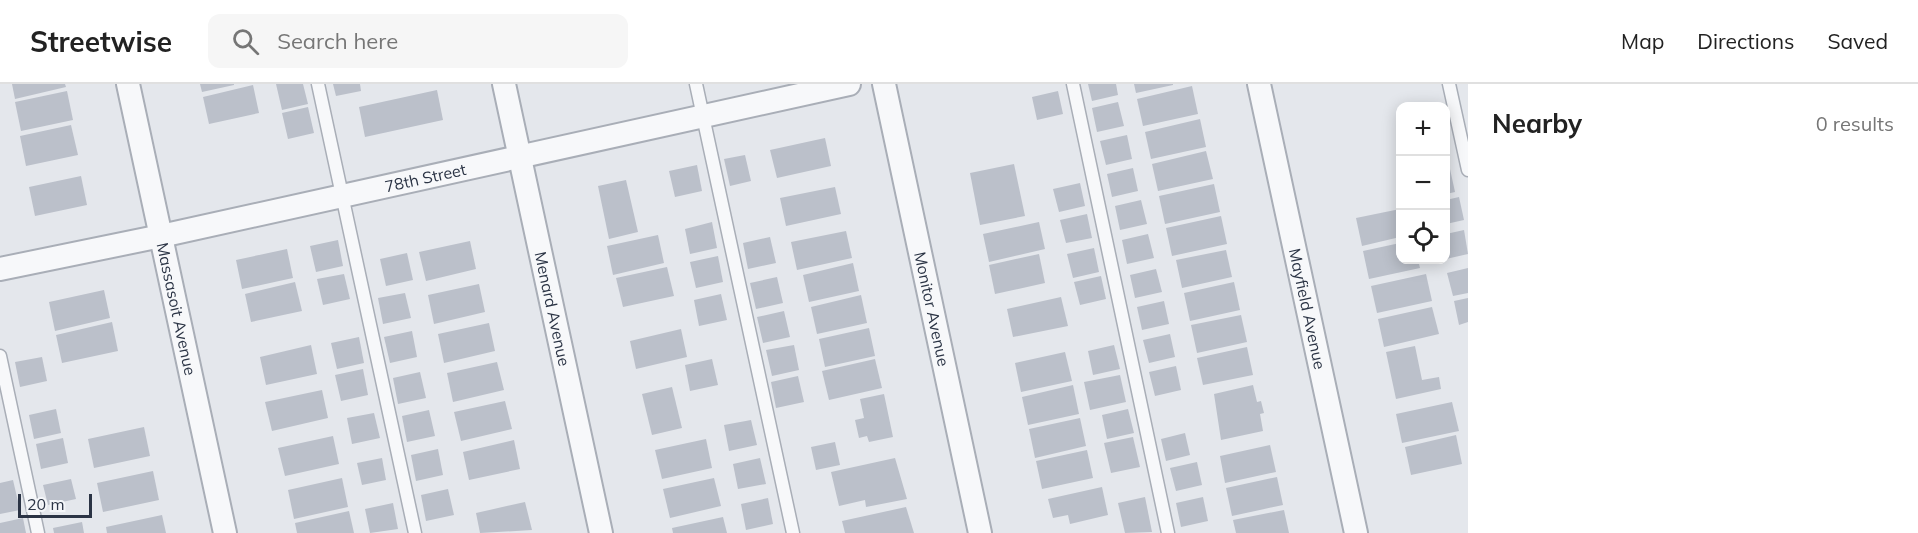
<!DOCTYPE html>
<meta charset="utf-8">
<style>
:root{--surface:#fff;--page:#f6f6f6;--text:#222;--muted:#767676;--line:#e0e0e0}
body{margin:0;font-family:Mulish,sans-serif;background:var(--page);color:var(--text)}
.controls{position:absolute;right:18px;top:18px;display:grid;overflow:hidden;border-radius:12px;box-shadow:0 3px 15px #0003}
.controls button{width:54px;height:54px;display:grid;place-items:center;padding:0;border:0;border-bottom:2px solid var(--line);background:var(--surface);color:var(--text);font:30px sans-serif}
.scale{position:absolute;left:18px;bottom:15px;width:74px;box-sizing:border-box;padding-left:6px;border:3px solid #2b3445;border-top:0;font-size:16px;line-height:21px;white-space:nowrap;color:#2b3445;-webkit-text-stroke:4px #f4f6f9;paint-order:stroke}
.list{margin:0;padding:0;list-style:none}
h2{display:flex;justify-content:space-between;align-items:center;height:78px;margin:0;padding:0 24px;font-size:26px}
h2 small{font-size:20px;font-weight:400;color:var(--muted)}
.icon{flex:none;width:33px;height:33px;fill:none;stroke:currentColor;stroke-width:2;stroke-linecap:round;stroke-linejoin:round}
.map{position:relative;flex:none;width:1468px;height:449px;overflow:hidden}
header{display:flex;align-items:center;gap:36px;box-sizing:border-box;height:84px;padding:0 30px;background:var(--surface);border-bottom:2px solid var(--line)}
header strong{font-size:28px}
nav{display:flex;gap:33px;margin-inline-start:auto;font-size:21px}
.search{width:420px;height:54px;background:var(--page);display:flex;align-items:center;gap:15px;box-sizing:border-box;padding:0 21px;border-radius:12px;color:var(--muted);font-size:22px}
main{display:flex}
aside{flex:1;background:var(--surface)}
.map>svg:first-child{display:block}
</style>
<header>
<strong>Streetwise</strong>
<div class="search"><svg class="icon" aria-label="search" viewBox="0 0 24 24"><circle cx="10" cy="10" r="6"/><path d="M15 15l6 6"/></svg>Search here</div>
<nav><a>Map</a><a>Directions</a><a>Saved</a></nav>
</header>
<main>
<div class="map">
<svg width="1468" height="449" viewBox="0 0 1468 449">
<rect width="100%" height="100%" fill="#e4e7ec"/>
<!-- building -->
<g fill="#bbc0ca">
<polygon points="12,0 65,0 66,3 15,15"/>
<polygon points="200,0 234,0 234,1 202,8"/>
<polygon points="276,0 303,0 308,20 282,26"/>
<polygon points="333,0 360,0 361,7 336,12"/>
<polygon points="1088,0 1116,0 1118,11 1092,17"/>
<polygon points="1134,0 1173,0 1173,1 1136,9"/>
<polygon points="253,1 259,29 209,40 203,13"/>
<polygon points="1192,2 1198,30 1143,42 1137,15"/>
<polygon points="437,6 443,36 365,53 359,23"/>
<polygon points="67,7 73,36 21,47 15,18"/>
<polygon points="1058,7 1063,30 1037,36 1032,13"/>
<polygon points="1118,18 1124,42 1097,48 1092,24"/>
<polygon points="308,23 314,49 288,55 282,29"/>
<polygon points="1200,35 1206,63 1151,75 1145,48"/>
<polygon points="71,41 78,71 26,82 20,52"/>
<polygon points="1127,51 1132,75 1106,81 1100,57"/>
<polygon points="825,54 831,82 777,94 770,66"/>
<polygon points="1206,67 1213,95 1158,107 1152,80"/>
<polygon points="745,71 751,97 730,102 724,75"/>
<polygon points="1014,80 1025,132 980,141 970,89"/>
<polygon points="697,81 702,107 675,113 669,87"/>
<polygon points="1133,84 1138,107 1112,113 1107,90"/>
<polygon points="1450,85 1455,108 1446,110 1446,86"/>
<polygon points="81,92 87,121 35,132 29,103"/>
<polygon points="626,96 638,148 609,155 598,102"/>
<polygon points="1080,99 1085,122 1059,128 1053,105"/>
<polygon points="1214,100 1220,128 1165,140 1159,112"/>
<polygon points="835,103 841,130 786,142 780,114"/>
<polygon points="1459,113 1464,136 1446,140 1446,116"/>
<polygon points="1141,116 1147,140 1120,146 1115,122"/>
<polygon points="1400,125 1400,153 1362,162 1356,134"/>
<polygon points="1087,130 1092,154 1066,159 1060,136"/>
<polygon points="1221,132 1227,160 1172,172 1166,144"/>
<polygon points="712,138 717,164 690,170 685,145"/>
<polygon points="1039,138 1045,165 989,178 983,150"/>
<polygon points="1464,146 1468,170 1446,175 1446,150"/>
<polygon points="846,147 852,174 797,186 791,158"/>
<polygon points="1148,150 1154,174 1127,180 1122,156"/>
<polygon points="658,151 664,179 613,191 607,162"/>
<polygon points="770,153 776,179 748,185 743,159"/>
<polygon points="338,156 343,182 316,188 310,162"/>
<polygon points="470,157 476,185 426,197 419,168"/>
<polygon points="1400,159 1400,176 1418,176 1420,184 1369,195 1363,167"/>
<polygon points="1094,164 1099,188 1073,194 1067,170"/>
<polygon points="287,165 293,194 242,205 236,176"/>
<polygon points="1226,166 1232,193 1182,204 1176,176"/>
<polygon points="407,169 413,196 386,202 380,175"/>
<polygon points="1039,170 1045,199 995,210 989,181"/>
<polygon points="718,172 723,198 696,204 690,178"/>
<polygon points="853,179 859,207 809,218 803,191"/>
<polygon points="667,183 674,212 623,223 616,194"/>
<polygon points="1468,184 1468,209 1453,212 1447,189"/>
<polygon points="1156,185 1162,208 1135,214 1130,191"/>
<polygon points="344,190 350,215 323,221 317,195"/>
<polygon points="1426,190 1432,217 1377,229 1371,202"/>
<polygon points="1101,192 1106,215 1080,221 1074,198"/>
<polygon points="777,193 783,219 756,225 750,199"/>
<polygon points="295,198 302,227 251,238 245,210"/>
<polygon points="1234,198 1240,226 1190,237 1184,209"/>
<polygon points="479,200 485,228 434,240 428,211"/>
<polygon points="104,206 110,234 55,247 49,218"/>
<polygon points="405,209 411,234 383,240 378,214"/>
<polygon points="721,210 727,236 699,242 694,216"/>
<polygon points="861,211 867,239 817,250 811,223"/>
<polygon points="1061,213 1068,242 1013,253 1007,225"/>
<polygon points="1468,214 1468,238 1459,241 1454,217"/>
<polygon points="1164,217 1169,240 1142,246 1137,223"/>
<polygon points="1432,223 1439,250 1384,263 1378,235"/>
<polygon points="784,227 790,253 763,259 757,233"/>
<polygon points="1241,231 1247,258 1197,269 1191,241"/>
<polygon points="112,238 118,267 62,279 56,251"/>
<polygon points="489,239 495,267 444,279 438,250"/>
<polygon points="869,244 875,272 825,283 819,255"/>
<polygon points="681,245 687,273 636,285 630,257"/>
<polygon points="412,247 417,273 390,279 384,253"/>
<polygon points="1170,250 1175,273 1149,279 1143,256"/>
<polygon points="359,253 364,279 337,285 331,259"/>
<polygon points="311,261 317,290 266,301 260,273"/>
<polygon points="794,261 799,286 772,292 766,266"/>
<polygon points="1114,261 1120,285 1093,291 1088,267"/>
<polygon points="1415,262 1422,296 1439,293 1441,305 1396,315 1386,268"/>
<polygon points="1247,263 1253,291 1203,301 1197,274"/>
<polygon points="1065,268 1072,297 1021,308 1015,279"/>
<polygon points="42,273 47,297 20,303 15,278"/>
<polygon points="712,275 718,301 690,307 685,281"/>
<polygon points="875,275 882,304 829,316 822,287"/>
<polygon points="497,278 504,306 453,318 447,289"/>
<polygon points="1176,282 1181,306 1155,312 1149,288"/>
<polygon points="363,285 368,311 341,317 335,291"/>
<polygon points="420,288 426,314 398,320 393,294"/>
<polygon points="1120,291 1126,318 1090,326 1084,298"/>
<polygon points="798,292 804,318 776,324 771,298"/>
<polygon points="1073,301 1079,330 1028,341 1022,313"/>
<polygon points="1253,301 1257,318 1261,317 1264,329 1260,330 1263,347 1221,356 1214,310"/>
<polygon points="672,303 682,344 652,351 642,310"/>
<polygon points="322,306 328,334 272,347 265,318"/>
<polygon points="884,310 893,353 869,358 867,352 859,354 855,336 864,334 860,315"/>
<polygon points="505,317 512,345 461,357 454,328"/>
<polygon points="1452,318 1459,347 1402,359 1396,330"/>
<polygon points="56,325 61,349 34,355 29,331"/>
<polygon points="1128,325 1134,349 1107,355 1102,331"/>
<polygon points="429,326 435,352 407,358 402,332"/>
<polygon points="374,329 380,354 352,360 347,334"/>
<polygon points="1080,334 1086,362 1035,374 1029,345"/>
<polygon points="751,336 757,361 729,367 724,341"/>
<polygon points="144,343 150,372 94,384 88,355"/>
<polygon points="1185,349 1190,371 1166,377 1161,355"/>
<polygon points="1456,351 1462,380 1411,391 1405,363"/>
<polygon points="333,352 339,380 285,392 278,364"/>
<polygon points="1133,353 1140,383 1111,389 1104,359"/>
<polygon points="63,354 68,379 41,385 36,360"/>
<polygon points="706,355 712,384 662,395 655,366"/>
<polygon points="514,356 520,385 469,396 463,368"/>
<polygon points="835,358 840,381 816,386 811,363"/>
<polygon points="1270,361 1276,388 1225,399 1220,372"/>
<polygon points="438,365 443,391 416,397 411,371"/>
<polygon points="1087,366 1093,394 1042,405 1036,377"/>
<polygon points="382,374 386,396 362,401 357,379"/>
<polygon points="760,374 766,400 738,405 733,380"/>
<polygon points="895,374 907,415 866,423 865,416 839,422 831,388"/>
<polygon points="1197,378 1202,401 1176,407 1170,384"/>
<polygon points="153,387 159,416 103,428 97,399"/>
<polygon points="1277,393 1283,421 1232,432 1226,404"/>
<polygon points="342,394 348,423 294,435 288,406"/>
<polygon points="714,394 721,422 670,434 663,405"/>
<polygon points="71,395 76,415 48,421 43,401"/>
<polygon points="13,396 20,426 0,430 0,399"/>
<polygon points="1102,403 1108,431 1070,440 1068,431 1053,434 1048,415"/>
<polygon points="448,405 454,431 426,437 421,411"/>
<polygon points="1145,413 1152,448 1125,449 1118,419"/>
<polygon points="1203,413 1208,437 1181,443 1176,419"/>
<polygon points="768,414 773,440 746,446 741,420"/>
<polygon points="525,418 532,446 480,449 476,429"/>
<polygon points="393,419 398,445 370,449 365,425"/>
<polygon points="906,423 914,449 845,449 842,437"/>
<polygon points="1284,426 1289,449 1236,449 1233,436"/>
<polygon points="349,427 354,449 297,449 295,439"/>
<polygon points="162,431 166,449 107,449 106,443"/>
<polygon points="723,433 727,449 673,449 672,444"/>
<polygon points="23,434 26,449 0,449 0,439"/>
<polygon points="82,438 84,449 54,449 53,444"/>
</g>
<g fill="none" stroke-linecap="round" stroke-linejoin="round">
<!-- lane casing -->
<g stroke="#a9aeb7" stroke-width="15">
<g id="lane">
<polyline points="318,0 415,449"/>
<polyline points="696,0 793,449"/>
<polyline points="1073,0 1168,449"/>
<polyline points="1449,0 1468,86"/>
<polyline points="0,272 38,449"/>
</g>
</g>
<!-- street casing -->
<g stroke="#a9aeb7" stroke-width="26">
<g id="street">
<path id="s1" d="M128 0 225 449"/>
<path id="s2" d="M504 0 601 449"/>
<path id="s3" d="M884 0 980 449"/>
<path id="s4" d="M1259 0 1356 449"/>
<path id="s5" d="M0 185 161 152 849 0"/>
</g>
</g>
<!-- lane -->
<use href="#lane" stroke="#f7f8fa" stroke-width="12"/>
<!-- street -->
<use href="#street" stroke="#f7f8fa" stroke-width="22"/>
</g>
<g text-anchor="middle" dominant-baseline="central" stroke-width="4.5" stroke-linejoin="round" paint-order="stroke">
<!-- street labels -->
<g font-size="16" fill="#2b3445" stroke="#f4f6f9">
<text stroke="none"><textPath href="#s5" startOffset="435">78th Street</textPath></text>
<text stroke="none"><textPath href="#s3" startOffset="230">Monitor Avenue</textPath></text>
<text stroke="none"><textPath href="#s4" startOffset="230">Mayfield Avenue</textPath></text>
<text stroke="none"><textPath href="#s1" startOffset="230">Massasoit Avenue</textPath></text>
<text stroke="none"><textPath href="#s2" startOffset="230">Menard Avenue</textPath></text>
</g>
</g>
</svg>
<div class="controls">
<button>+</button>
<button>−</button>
<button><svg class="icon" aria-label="locate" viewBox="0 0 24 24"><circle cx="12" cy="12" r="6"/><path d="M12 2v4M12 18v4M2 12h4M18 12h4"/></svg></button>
</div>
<div class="scale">20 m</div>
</div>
<aside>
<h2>Nearby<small>0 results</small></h2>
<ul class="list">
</ul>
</aside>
</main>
